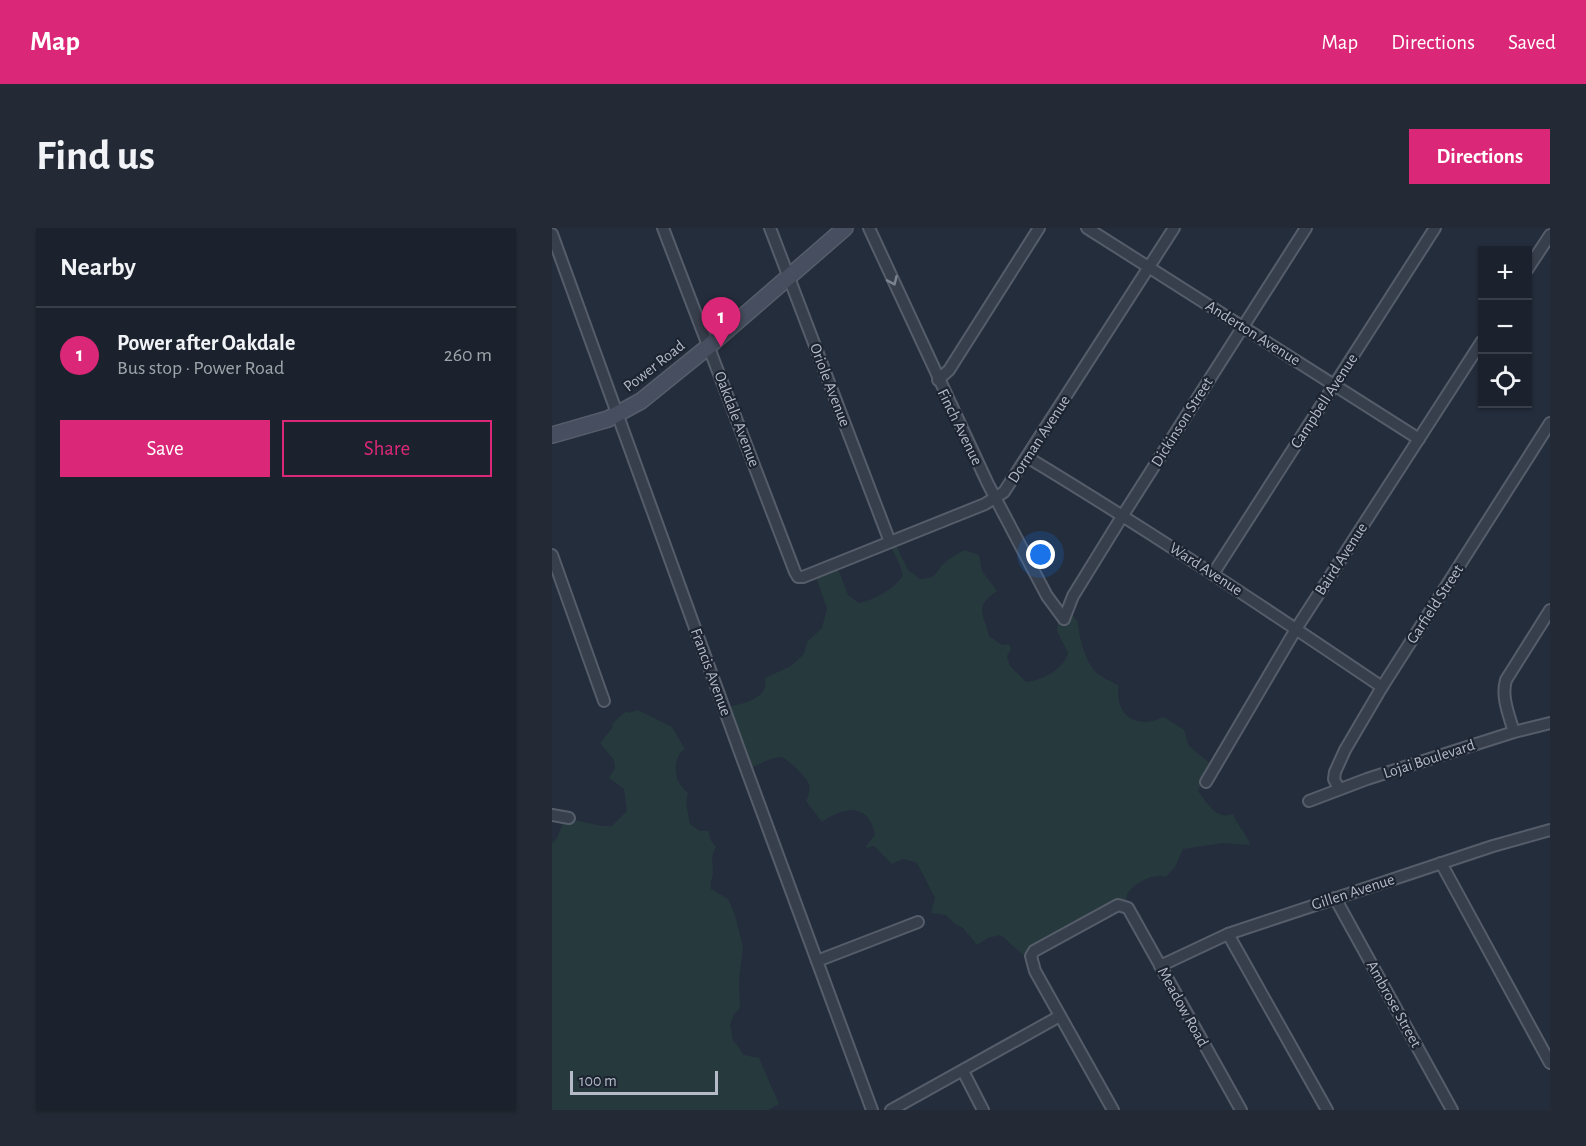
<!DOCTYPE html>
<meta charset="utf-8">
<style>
:root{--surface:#1b222d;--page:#242a35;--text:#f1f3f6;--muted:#a0a4aa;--line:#393f49;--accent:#db2777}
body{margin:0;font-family:"Alegreya Sans",sans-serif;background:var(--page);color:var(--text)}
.controls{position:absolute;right:18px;top:18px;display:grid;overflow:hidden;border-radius:0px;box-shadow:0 2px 4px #0004}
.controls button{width:54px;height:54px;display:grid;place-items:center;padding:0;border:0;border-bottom:2px solid var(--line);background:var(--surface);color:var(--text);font:30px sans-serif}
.scale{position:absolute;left:18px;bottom:15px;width:148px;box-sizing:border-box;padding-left:6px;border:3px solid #b4bac7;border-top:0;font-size:16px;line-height:21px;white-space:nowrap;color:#b4bac7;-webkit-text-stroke:4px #1d2431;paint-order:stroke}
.you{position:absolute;left:489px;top:327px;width:21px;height:21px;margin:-15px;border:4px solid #fff;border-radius:50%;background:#1a73e8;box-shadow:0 0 0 9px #1a73e833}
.badge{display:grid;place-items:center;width:39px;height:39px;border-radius:50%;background:var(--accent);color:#fff;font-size:20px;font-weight:700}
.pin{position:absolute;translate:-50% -50px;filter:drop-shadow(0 2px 3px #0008)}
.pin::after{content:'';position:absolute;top:32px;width:21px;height:18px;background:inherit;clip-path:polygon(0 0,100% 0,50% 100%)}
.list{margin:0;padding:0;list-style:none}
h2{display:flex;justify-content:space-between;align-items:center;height:78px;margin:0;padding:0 24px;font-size:26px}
h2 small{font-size:20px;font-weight:400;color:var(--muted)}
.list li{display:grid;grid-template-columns:39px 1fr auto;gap:18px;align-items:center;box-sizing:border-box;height:96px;padding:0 24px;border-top:2px solid var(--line)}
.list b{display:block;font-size:22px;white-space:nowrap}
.list p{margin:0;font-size:20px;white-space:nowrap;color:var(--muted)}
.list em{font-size:20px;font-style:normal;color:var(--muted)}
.actions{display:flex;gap:12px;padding:18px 24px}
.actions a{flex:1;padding:14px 0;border:2px solid var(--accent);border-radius:0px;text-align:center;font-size:21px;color:var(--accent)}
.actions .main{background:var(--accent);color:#fff}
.icon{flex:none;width:33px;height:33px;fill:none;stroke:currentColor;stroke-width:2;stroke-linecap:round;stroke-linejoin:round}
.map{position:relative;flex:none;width:998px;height:882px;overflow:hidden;border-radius:0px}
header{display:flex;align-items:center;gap:36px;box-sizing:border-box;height:84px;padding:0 30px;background:var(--accent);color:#fff}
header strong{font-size:28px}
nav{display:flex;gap:33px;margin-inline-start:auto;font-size:21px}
.intro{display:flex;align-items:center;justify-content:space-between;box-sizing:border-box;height:144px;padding:0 36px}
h1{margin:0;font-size:42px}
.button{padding:15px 27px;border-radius:0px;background:var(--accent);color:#fff;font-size:21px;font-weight:700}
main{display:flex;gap:36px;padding:0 36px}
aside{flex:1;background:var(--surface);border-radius:0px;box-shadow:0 2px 4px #0004}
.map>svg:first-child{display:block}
</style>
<header>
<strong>Map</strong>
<nav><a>Map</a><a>Directions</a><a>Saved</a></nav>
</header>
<div class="intro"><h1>Find us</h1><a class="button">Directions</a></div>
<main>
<aside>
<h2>Nearby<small></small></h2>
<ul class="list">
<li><span class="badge">1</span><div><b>Power after Oakdale</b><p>Bus stop · Power Road</p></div><em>260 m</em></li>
</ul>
<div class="actions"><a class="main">Save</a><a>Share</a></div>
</aside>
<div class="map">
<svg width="998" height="882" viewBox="0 0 998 882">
<rect width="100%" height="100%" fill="#242d3c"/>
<!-- green -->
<g fill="#26393d">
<path d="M341 311 356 342 368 351C385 349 381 348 391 336 396 331 406 326 412 322L427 327 430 343 445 363C422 379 431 384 437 408L450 417 457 416 459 421 455 428 458 438 474 454C490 452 511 442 516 425L505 403 508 381 513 378 526 394C526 407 534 434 543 443 548 449 560 453 567 458 563 476 573 495 594 494 600 494 607 490 612 489L632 502 637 518 659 536 646 563C656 576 664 592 681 586 685 598 695 605 698 617L671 615 631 621 623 639 614 649C602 645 581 655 575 667 574 670 574 673 574 677L478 730C468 728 458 713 448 707L436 710 425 717 410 699 403 696 394 687 379 685 383 670 365 635 351 631 340 636 322 618 315 620 314 618 323 607C317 574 291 579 270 594L254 573C257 567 259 561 256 554 252 548 235 529 228 529 217 530 206 537 196 542L175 479C189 476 218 471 213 450L239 438 252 426 255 414 270 400 275 381 262 343 284 335 296 367 307 375C324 371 341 361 351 348 349 336 341 325 337 313Z"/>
<path d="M86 482 120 499 133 521C123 527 122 542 126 553 128 557 133 562 136 565L134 575 138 596 148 603H157L158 611 164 619C158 629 161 635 161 645 160 652 158 654 159 661L176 671 183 687 191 719 187 751 188 780 182 786 178 797 181 812 192 827 207 830 227 876 216 882H0V615L5 610 13 590 50 598H60L75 583 72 561 57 550 63 540 62 532 48 515 61 499 60 496 74 483 77 485Z"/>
</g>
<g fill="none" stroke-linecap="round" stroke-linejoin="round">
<!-- street casing -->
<g stroke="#565d6a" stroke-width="14">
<g id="street">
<polyline points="111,0 243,344 246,349 251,349 433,276 452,264 622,0"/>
<polyline points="218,0 338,314"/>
<polyline points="317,0 436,256 495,368 512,391"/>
<polyline points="535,0 867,211"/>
<polyline points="0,6 189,527 320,882"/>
<polyline points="975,42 998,7"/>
<polyline points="386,152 397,142 487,0"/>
<path d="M475 229C596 302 713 380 830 459"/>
<polyline points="0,327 52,473"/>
<polyline points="661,346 883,0"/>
<polyline points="512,391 521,368 571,287 754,0"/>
<path d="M962 504C957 487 949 469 954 452L998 382"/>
<polyline points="654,554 744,401 930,113"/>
<polyline points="787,561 782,551 783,544 793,522 830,459 998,195"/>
<polyline points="757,573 815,551 962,504 998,495"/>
<polyline points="0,587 17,590"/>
<polyline points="889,635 998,835"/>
<polyline points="783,670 900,882"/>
<polyline points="676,706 775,882"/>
<polyline points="265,733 366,694"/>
<polyline points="608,738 676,706 941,618 998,602"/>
<polyline points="411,843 431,882"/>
<polyline points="339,882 508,788"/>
<polyline points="561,882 483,743 479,728 482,723 566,677 576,680 689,882"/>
</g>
</g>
<!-- secondary casing -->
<g stroke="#565d6a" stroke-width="18">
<polyline id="secondary" points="0,207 56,191 89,173 157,118 293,0"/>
</g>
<!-- street -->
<use href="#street" stroke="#383f4c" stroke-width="10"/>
<!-- secondary -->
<use href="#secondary" stroke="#464e5f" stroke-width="15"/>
</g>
<!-- one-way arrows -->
<defs><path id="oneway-chevron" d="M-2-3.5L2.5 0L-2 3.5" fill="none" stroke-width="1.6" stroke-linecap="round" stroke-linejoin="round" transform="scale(1.5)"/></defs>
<use stroke="#7c8390" href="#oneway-chevron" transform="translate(341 53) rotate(66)"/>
<g text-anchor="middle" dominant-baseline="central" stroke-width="4.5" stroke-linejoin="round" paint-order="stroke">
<!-- street labels -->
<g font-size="16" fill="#b4bac7" stroke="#1d2431">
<text transform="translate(701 105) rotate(32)">Anderton Avenue</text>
<text transform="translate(102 138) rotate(-38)">Power Road</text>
<text transform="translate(278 157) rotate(69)">Oriole Avenue</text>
<text transform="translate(772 173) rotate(-57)">Campbell Avenue</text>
<text transform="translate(185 191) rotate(69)">Oakdale Avenue</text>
<text transform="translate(630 194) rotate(-58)">Dickinson Street</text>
<text transform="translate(408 199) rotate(64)">Finch Avenue</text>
<text transform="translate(487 211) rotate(-57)">Dorman Avenue</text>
<text transform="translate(789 331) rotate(-57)">Baird Avenue</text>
<text transform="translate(654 341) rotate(33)">Ward Avenue</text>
<text transform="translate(883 376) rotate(-57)">Garfield Street</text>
<text transform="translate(159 444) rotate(70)">Francis Avenue</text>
<text transform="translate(877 531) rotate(-18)">Lojai Boulevard</text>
<text transform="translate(801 664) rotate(-18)">Gillen Avenue</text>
<text transform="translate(842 776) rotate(61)">Ambrose Street</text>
<text transform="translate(631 779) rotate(61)">Meadow Road</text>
</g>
</g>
</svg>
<div class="controls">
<button>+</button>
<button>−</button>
<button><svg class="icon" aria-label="locate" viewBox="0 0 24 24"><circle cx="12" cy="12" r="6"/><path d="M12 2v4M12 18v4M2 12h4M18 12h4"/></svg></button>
</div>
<div class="scale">100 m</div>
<div class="you"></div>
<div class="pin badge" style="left:169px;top:119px">1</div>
</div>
</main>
